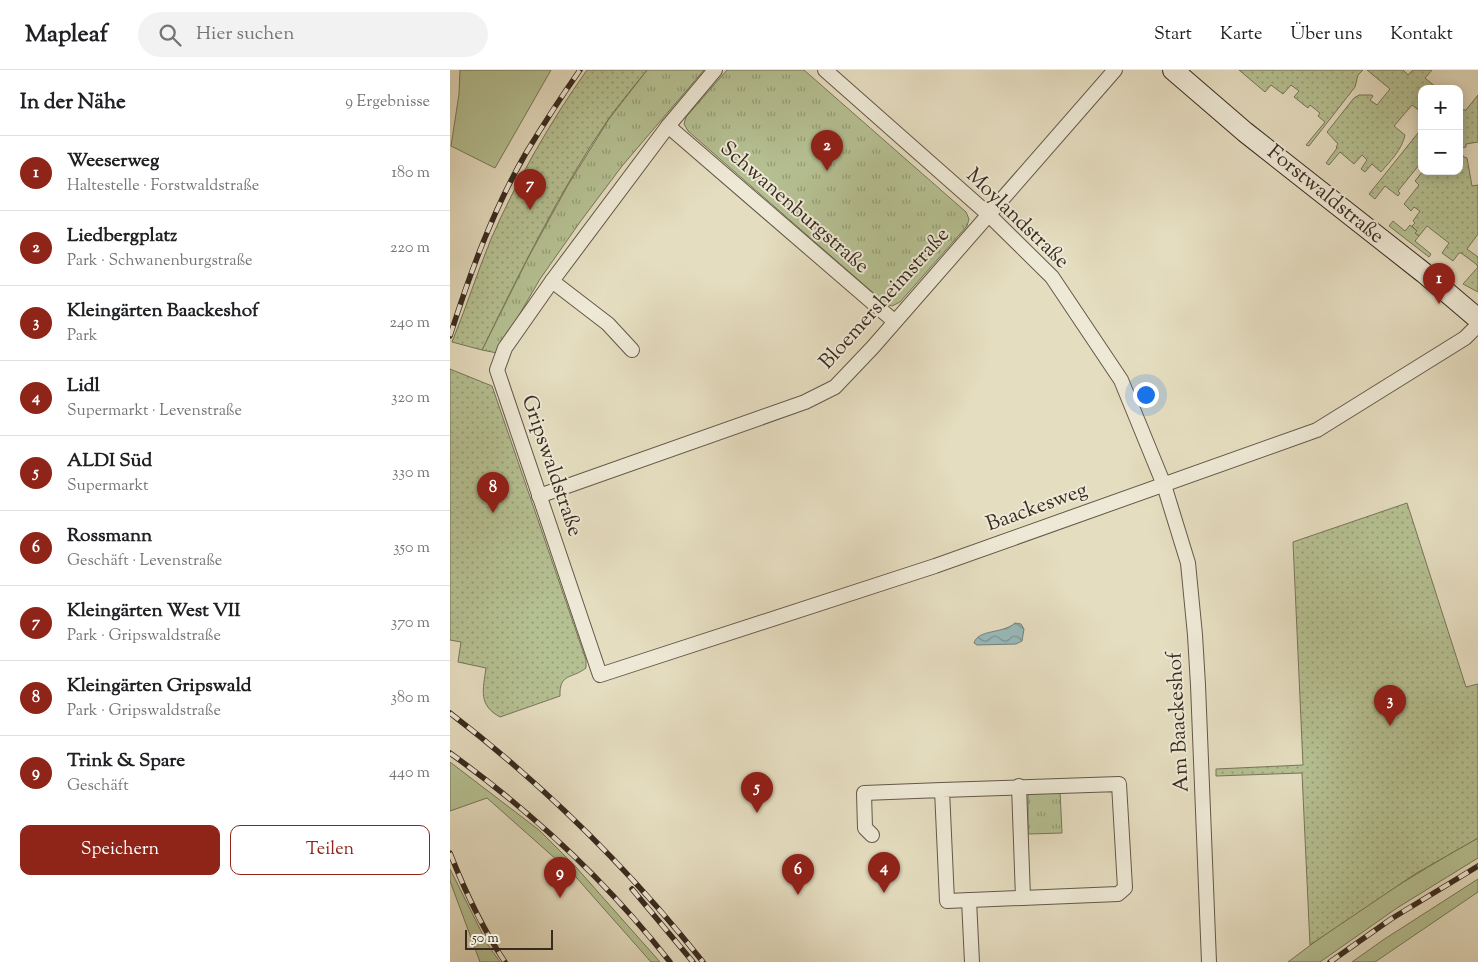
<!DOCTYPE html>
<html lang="de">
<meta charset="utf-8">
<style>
:root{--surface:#fff;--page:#f2f2f2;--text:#202124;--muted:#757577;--line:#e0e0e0;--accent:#8f2418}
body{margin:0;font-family:"Sorts Mill Goudy",serif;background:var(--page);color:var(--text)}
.controls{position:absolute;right:15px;top:15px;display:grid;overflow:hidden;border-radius:10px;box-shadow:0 2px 12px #0003}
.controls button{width:45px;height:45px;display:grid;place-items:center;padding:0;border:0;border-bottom:1px solid var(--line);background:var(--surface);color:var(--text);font:25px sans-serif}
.scale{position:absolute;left:15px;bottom:12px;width:88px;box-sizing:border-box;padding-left:5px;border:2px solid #392b20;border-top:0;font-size:14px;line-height:18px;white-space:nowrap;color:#392b20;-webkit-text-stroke:4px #eee9d6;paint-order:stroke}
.you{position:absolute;left:695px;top:324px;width:18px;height:18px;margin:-12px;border:4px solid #fff;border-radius:50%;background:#1a73e8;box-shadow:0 0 0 8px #1a73e833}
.badge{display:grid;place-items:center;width:32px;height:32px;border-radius:50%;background:var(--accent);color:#fff;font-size:16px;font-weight:700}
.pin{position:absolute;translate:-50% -41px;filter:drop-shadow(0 1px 2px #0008)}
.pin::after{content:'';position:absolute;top:26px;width:18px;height:15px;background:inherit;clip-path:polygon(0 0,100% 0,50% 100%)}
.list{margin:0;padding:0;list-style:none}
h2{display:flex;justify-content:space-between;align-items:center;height:65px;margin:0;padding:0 20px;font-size:21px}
h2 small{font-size:16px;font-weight:400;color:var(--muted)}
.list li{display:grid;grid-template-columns:32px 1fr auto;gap:15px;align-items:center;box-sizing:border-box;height:75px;padding:0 20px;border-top:1px solid var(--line)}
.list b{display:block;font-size:19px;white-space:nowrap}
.list p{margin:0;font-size:16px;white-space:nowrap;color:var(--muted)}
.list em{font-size:16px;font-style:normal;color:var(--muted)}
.actions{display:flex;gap:10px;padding:15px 20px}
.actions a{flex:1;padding:11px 0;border:1px solid var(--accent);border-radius:10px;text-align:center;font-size:18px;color:var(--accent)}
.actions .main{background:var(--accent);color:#fff}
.icon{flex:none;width:28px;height:28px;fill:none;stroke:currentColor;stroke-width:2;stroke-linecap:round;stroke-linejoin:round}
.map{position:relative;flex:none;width:1028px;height:892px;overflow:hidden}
header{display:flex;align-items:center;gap:30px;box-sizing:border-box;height:70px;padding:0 25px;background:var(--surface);border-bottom:1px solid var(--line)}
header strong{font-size:24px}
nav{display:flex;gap:28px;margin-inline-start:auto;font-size:18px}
.search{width:350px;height:45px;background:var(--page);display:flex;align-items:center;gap:12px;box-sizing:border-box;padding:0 18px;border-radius:28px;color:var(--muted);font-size:19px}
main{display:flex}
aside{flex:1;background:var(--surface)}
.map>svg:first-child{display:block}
</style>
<header>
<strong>Mapleaf</strong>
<div class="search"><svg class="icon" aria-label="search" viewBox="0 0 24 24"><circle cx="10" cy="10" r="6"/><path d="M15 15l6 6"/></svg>Hier suchen</div>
<nav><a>Start</a><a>Karte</a><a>Über uns</a><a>Kontakt</a></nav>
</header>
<main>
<aside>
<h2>In der Nähe<small>9 Ergebnisse</small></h2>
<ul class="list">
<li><span class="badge">1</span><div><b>Weeserweg</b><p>Haltestelle · Forstwaldstraße</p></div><em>180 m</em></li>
<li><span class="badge">2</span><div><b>Liedbergplatz</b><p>Park · Schwanenburgstraße</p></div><em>220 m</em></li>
<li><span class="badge">3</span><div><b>Kleingärten Baackeshof</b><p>Park</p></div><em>240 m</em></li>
<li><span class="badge">4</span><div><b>Lidl</b><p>Supermarkt · Levenstraße</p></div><em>320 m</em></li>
<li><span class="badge">5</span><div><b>ALDI Süd</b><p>Supermarkt</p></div><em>330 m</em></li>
<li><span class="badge">6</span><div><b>Rossmann</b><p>Geschäft · Levenstraße</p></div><em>350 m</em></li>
<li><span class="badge">7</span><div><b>Kleingärten West VII</b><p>Park · Gripswaldstraße</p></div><em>370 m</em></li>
<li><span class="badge">8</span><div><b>Kleingärten Gripswald</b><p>Park · Gripswaldstraße</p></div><em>380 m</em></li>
<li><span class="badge">9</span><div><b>Trink &amp; Spare</b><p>Geschäft</p></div><em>440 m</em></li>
</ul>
<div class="actions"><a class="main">Speichern</a><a>Teilen</a></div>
</aside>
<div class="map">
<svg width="1028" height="892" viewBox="0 0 1028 892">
<defs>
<pattern id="park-tufts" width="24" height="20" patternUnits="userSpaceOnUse" patternTransform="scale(1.25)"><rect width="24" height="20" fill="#b5c092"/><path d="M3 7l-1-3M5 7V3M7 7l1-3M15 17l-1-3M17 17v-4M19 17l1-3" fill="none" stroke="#949c77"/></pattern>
<pattern id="garden-dots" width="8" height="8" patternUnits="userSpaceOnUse" patternTransform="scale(1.25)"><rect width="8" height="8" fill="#b5c092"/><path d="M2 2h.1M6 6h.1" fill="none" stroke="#949c77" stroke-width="1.8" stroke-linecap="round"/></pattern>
<pattern id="water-waves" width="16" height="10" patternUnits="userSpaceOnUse" patternTransform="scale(1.25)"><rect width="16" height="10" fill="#99babb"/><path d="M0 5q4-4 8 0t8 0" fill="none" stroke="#7e9798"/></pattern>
</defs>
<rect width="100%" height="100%" fill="#e5ddc0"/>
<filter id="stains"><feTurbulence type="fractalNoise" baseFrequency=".004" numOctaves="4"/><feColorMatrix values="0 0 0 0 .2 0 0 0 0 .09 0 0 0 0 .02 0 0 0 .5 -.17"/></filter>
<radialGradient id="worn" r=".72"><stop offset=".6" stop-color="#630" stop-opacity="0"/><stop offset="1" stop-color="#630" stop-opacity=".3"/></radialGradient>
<!-- grass -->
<g fill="#b5c092" stroke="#777659">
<polygon points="10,0 101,0 45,98 1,76 9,24"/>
<polygon points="943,151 955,161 960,155 967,161 965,163 969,166 965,171 981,184 979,187 939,156"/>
<polygon points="0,692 89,760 125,796 210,892 201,892 125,806 37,728 0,741"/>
<path d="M1028 768V788L947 838 870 892H838C898 846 962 805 1028 768Z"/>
<polygon points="0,799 38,875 50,892 30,892 0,811"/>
<polygon points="1028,809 1028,822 925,892 902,892 933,870"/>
</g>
<!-- park -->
<g fill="url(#park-tufts)" stroke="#777659">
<polygon points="197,0 254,0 172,96 130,152 90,209 47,283 32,280 78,188 118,115 159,49"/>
<polygon points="277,0 354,0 516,142 519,149 517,156 450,232 442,236 436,234 238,61 234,54 236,47"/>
<polygon points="610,721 612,763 578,764 578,724"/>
</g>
<!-- garden -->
<g fill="url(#garden-dots)" stroke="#777659">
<path d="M137 0H197C184 16 171 32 159 48 110 120 70 202 32 280L2 272C16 238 27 203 41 169 67 110 100 52 137 0Z"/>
<polygon points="789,0 913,0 908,5 905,17 859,76 856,75 875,52 868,46 870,43 860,35 858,38 844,27 849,21 841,15 833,24 821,15 815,22"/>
<path d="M917 0H953L958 5 963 0H982L975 8 987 18 972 19V45L969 43 970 41 962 35 944 56 955 65C952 80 940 91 931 102L922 94 915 102 911 99 917 90 912 85 904 94 890 82 879 95 876 93 887 78 886 77 888 74 877 62 904 28 909 25H922L923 26 920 30 927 35 940 19Z"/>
<polygon points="1028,25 1028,72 1016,74 1016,77 1012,78 1010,82 1014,87 1017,88 1022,116 1028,115 1028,164 1017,179 1028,187 1028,222 1013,214 1028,197 1026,194 1011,183 1009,183 1003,191 992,183 999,173 977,156 969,166 965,163 967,161 962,156 965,153 963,151 970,141 964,137 961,141 954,134 969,115 965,111 973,101 1009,101 1009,38 1012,40 1016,40"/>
<polygon points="972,58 972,96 969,95 948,121 950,123 948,126 935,116 925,129 919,124"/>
<path d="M0 299 42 316 136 590V598C122 609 109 603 110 626L50 647C28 635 33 620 36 598L8 592 11 572 0 570Z"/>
<polygon points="957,433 1016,617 1028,614 1028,768 965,804 860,875 852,703 766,706 766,699 853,695 843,472"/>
</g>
<!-- water -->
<path fill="url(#water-waves)" stroke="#73817d" d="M565 553 571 554 574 559 572 571 566 574 527 575 524 573C528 559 553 564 565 553Z"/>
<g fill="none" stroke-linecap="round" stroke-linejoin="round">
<!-- street casing -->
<g stroke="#645848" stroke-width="16">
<g id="street">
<polyline points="265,0 218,56 102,211 55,278 47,300 150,605 485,496 867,360 1015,268 1028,255"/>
<polyline points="375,0 538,144 602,207 671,310 714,415 738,493 745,565 748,615 759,892"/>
<polyline points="218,56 444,251"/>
<polyline points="102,211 158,254 182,280"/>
<polyline points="89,426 355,332 385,317 423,277 665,0"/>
<polyline points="569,716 573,828"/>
<polyline points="422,765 415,758 414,723 492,720 497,831 668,824 675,818 669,714 492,720"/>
<polyline points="519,830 522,892"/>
</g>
</g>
<!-- secondary casing -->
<g stroke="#392b20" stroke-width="22">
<polyline id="secondary" points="723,0 795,62 974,203 1028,249"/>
</g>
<!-- street -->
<use href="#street" stroke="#eee9d6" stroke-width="14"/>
<!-- secondary -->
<use href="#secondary" stroke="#eee9d6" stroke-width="20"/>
<!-- rail casing -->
<g stroke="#392b20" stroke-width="5.5">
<g id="rail">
<path d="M0 266C20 203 43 140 76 83 93 55 111 27 130 0"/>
<path d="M0 643C95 716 179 799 253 892"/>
<path d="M0 683C82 742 158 813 220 892"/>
<path d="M0 783C15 821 32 858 55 892"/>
<polyline points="182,819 243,892"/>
<polyline points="880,892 941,849 1028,796"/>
</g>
</g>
<!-- rail -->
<use href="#rail" stroke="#eee9d6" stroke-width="4" stroke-dasharray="11" stroke-linecap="butt"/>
</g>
<g text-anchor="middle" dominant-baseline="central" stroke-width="4" stroke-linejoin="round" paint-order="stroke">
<!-- street labels -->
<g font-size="21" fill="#392b20" stroke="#eee9d6">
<text transform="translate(875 125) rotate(39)">Forstwaldstraße</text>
<text transform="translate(344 138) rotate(41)">Schwanenburgstraße</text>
<text transform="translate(567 149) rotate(44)">Moylandstraße</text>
<text transform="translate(435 229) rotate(-48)">Bloemersheimstraße</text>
<text transform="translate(101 396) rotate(71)">Gripswaldstraße</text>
<text transform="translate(587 438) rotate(-20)">Baackesweg</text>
<text transform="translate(729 652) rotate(-93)">Am Baackeshof</text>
</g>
</g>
<rect width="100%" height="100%" filter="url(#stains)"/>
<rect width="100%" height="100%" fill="url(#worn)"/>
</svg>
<div class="controls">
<button>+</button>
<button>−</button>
</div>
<div class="scale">50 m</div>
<div class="you"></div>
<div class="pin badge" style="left:989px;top:234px">1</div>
<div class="pin badge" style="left:377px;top:101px">2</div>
<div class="pin badge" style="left:940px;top:656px">3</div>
<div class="pin badge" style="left:434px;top:823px">4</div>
<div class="pin badge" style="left:307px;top:743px">5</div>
<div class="pin badge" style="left:348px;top:825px">6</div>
<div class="pin badge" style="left:80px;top:140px">7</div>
<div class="pin badge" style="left:43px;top:443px">8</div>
<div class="pin badge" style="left:110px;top:828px">9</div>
</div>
</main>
